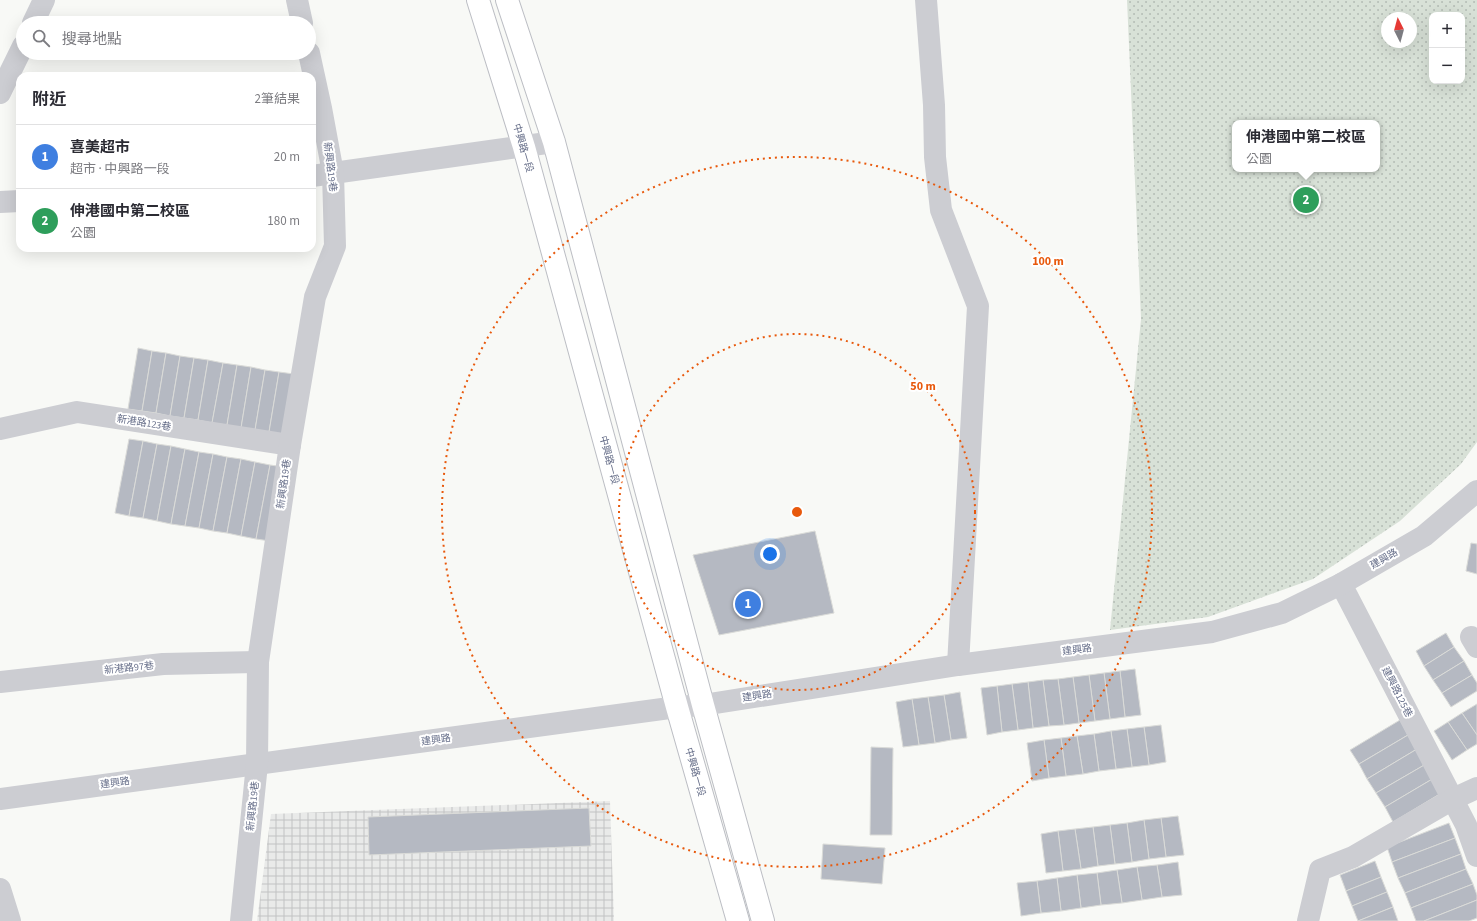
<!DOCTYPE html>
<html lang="zh-TW">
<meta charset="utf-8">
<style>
:root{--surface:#fff;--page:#f7f7f7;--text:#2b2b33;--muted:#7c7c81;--line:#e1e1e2;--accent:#ea580c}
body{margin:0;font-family:"Source Sans 3","Noto Sans TC",sans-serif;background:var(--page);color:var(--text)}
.controls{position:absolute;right:12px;top:12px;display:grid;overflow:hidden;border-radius:8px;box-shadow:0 4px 16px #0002}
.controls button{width:36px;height:36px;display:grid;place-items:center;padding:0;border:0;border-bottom:1px solid var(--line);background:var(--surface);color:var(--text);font:20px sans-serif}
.compass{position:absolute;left:1381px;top:12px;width:36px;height:36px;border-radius:50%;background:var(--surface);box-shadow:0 4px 16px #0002;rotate:354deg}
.you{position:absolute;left:770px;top:554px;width:14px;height:14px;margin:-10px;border:3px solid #fff;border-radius:50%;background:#1a73e8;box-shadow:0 0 0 6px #1a73e833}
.badge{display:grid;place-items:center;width:26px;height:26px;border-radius:50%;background:var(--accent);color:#fff;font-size:13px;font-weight:700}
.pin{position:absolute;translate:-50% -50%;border:2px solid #fff;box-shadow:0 1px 4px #0006}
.popup{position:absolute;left:1232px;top:120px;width:148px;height:52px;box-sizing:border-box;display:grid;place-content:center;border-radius:8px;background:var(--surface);filter:drop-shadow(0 1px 3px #0005);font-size:13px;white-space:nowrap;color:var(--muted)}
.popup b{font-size:15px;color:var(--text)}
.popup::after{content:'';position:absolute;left:50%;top:100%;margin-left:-8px;border:8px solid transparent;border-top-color:var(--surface)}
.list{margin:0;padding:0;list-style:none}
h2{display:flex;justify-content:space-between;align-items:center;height:52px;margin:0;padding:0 16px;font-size:17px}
h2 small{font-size:13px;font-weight:400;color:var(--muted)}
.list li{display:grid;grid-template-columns:26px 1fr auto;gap:12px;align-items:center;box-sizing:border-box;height:64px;padding:0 16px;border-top:1px solid var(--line)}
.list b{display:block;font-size:15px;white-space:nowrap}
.list p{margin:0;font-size:13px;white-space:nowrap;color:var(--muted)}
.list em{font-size:13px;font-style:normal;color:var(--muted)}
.icon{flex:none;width:22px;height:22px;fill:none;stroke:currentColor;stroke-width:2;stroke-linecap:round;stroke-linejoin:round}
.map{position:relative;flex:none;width:1477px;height:921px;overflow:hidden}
.search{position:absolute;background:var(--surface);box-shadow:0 4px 16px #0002;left:16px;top:16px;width:300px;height:44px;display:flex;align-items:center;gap:10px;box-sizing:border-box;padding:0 14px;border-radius:22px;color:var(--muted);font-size:15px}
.panel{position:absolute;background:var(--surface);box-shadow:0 4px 16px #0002;left:16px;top:72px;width:300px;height:180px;border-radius:12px}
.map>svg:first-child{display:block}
</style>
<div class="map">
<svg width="1477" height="921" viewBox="0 0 1477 921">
<defs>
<pattern id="industrial-grid" width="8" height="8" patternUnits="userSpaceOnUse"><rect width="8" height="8" fill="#e9eae9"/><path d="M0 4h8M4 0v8" fill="none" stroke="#c1c2c3"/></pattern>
<pattern id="park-dots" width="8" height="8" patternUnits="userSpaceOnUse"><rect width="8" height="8" fill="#d8e1d7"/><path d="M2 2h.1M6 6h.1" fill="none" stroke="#b3bbb4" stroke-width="1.8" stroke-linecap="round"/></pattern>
</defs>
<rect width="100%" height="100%" fill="#f8f9f6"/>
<!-- industrial -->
<polygon fill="url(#industrial-grid)" points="610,801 614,921 257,921 271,814"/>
<!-- park -->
<path fill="url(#park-dots)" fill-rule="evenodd" d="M1127 0H1477V442L1461 464 1400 521 1313 579 1208 617 1110 630 1141 319ZM1432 15H1462V81H1432ZM1387 18H1411V42H1387ZM1235 123H1377V169H1235Z"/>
<!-- building -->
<g fill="#b5b9c2" stroke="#dadbd8">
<polygon points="138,348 152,351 142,411 128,409"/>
<polygon points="152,351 166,353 156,413 142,411"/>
<polygon points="166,353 180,356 170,416 156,413"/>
<polygon points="180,356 194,358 184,418 170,416"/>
<polygon points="194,358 208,360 198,420 184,418"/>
<polygon points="208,360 223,363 212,423 198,420"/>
<polygon points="223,363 237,365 227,425 212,423"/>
<polygon points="237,365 251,367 241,428 227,425"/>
<polygon points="251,367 265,370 255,430 241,428"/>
<polygon points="265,370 279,372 269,432 255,430"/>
<polygon points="279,372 294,374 283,435 269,432"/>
<polygon points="129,439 143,441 129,516 115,513"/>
<polygon points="143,441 157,444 143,518 129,516"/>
<polygon points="157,444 171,446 157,521 143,518"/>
<polygon points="171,446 185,449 171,524 157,521"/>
<polygon points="185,449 199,452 185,526 171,524"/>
<polygon points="199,452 213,454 199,528 185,526"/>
<polygon points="213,454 227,457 213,531 199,528"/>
<polygon points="227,457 241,459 227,533 213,531"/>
<polygon points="241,459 255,462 241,536 227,533"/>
<polygon points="255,462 270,465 256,539 241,536"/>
<polygon points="270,465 284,467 270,541 256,539"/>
<polygon points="815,531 834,613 719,635 693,555"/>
<polygon points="1471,543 1477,544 1477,574 1466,571"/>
<polygon points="1446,633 1454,647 1424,666 1416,651"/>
<polygon points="1454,647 1464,661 1433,680 1424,666"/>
<polygon points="1464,661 1472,675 1442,693 1433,680"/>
<polygon points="1135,669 1141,715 1125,717 1120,671"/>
<polygon points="1120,671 1125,717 1110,719 1104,673"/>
<polygon points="1104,673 1110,719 1095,721 1089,675"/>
<polygon points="1089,675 1095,721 1079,723 1073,677"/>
<polygon points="1472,675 1477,683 1477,691 1451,707 1442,693"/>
<polygon points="1073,677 1079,723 1064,725 1058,679"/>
<polygon points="1058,679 1064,725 1049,726 1043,680"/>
<polygon points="1043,680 1049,726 1033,728 1028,682"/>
<polygon points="1028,682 1033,728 1018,730 1012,684"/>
<polygon points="1012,684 1018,730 1002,732 997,686"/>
<polygon points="997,686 1002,732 987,735 981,688"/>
<polygon points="960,692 967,738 951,740 944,695"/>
<polygon points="944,695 951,740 935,743 928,697"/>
<polygon points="928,697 935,743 919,745 912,699"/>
<polygon points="912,699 919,745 903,747 896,702"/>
<polygon points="1477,704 1477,735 1462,713"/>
<polygon points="1462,713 1477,735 1477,744 1467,750 1448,722"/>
<polygon points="1400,720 1408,735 1359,764 1350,750"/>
<polygon points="1448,722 1467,750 1452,760 1434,731"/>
<polygon points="1161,725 1166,762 1149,765 1144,727"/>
<polygon points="1144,727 1149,765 1132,767 1127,729"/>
<polygon points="1127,729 1132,767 1116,769 1111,731"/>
<polygon points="1111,731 1116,769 1099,771 1094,734"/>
<polygon points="1094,734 1099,771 1083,774 1077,736"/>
<polygon points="1408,735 1417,749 1367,779 1359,764"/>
<polygon points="1077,736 1083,774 1066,776 1061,738"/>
<polygon points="1061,738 1066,776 1049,778 1044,740"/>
<polygon points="1044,740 1049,778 1032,781 1027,743"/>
<polygon points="871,747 893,748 892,835 870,835"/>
<polygon points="1417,749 1426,764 1376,793 1367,779"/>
<polygon points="1426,764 1434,778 1385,807 1376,793"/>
<polygon points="1434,778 1443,792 1393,822 1385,807"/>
<polygon points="589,808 591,846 369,855 368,817"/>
<polygon points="1178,816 1184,855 1166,857 1161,818"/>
<polygon points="1161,818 1166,857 1149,859 1144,820"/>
<polygon points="1144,820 1149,859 1132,862 1127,823"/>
<polygon points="1127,823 1132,862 1115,864 1110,825"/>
<polygon points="1449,823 1455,838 1392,862 1387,847"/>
<polygon points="1110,825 1115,864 1098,866 1093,827"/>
<polygon points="1093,827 1098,866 1081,869 1075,829"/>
<polygon points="1075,829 1081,869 1063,871 1058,831"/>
<polygon points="1058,831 1063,871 1046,873 1041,834"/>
<polygon points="1455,838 1461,854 1398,878 1392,862"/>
<polygon points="823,844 885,848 882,884 821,879"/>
<polygon points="1461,854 1466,869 1405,893 1398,878"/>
<polygon points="1375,861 1381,877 1346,891 1340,875"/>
<polygon points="1178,862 1182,895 1162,897 1157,865"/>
<polygon points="1157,865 1162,897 1142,900 1137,867"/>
<polygon points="1137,867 1142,900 1122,903 1117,870"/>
<polygon points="1466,869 1473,884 1411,908 1405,893"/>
<polygon points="1117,870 1122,903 1101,905 1097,873"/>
<polygon points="1097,873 1101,905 1081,908 1077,875"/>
<polygon points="1077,875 1081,908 1061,911 1057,878"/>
<polygon points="1381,877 1387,892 1352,906 1346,891"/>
<polygon points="1057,878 1061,911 1041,913 1037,881"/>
<polygon points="1037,881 1041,913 1021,916 1017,883"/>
<polygon points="1473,884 1477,895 1477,900 1424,921 1416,921 1411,908"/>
<polygon points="1387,892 1393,907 1358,921 1352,906"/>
<polygon points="1477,900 1477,918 1469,921 1424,921"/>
<polygon points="1393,907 1398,921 1358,921"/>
</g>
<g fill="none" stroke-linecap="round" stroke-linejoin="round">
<!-- major casing -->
<g stroke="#bcbec4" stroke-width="24">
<g id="major">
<polyline points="478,0 524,147 677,707 738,921"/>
<polyline points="507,0 554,142 703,705 763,921"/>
</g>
</g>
<!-- minor -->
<g stroke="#cccdd2" stroke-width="22">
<polyline points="297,0 302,23"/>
<polyline points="926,0 934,105 935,157 941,210 978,306 958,665"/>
<polyline points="33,23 44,0"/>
<polyline points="0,93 23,46"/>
<polyline points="312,176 554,142"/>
<polyline points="0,202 20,201"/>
<polyline points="0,429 77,412 290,445"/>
<polyline points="1341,584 1466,825 1477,856"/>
<polyline points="1471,637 1477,647"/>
<polyline points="0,682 163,664 258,662"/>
<polyline points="0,799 677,707 703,705 958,665 1212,632 1282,613 1341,584 1424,536 1477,491"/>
<polyline points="0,889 10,921"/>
<polyline points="241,921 257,764 258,662 290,445 315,297 335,246 333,173 321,108 309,53"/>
<polyline points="1308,921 1320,870 1353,857 1453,799 1477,788"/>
</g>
<!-- major -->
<use href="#major" stroke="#fff" stroke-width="22"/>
</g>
<!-- distance rings -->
<g fill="none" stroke="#e8590c" stroke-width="2" stroke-dasharray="2 4">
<circle cx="797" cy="512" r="178"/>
<circle cx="797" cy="512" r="355"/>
</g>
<g text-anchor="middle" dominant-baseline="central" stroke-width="4" stroke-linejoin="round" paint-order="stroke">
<!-- street labels -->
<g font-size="10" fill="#666e89" stroke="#fff">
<text transform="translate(523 148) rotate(74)">中興路一段</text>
<text transform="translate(330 167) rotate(83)">新興路19巷</text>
<text transform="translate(144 423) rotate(9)">新港路123巷</text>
<text transform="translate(609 460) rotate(75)">中興路一段</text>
<text transform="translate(284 484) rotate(-82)">新興路19巷</text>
<text transform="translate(1384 559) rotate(-30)">建興路</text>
<text transform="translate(1077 650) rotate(-7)">建興路</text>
<text transform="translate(129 668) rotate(-6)">新港路97巷</text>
<text transform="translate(1397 692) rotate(63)">建興路125巷</text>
<text transform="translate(757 696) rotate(-9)">建興路</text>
<text transform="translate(436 740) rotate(-8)">建興路</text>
<text transform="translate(695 772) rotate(74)">中興路一段</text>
<text transform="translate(115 783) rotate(-8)">建興路</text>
<text transform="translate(253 806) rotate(-84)">新興路19巷</text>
</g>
</g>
<circle cx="797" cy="512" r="6" fill="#e8590c" stroke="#fff" stroke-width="2"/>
<g font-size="12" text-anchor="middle" font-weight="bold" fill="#e8590c" stroke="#fff" stroke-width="4" stroke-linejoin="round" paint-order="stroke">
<text x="1048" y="265">100 m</text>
<text x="923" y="390">50 m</text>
</g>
</svg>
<div class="controls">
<button>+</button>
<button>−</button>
</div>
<svg class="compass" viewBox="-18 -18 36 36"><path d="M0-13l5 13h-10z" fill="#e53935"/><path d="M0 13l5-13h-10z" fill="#7c7c81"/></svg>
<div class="you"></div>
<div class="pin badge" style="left:748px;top:604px;background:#3f7fe0">1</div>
<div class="pin badge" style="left:1306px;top:200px;background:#2e9e5b">2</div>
<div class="popup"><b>伸港國中第二校區</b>公園</div>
<div class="search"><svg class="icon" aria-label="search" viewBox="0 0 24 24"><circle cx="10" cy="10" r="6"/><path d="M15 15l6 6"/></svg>搜尋地點</div>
<section class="panel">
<h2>附近<small>2筆結果</small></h2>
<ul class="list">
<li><span class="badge" style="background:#3f7fe0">1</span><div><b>喜美超市</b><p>超市 · 中興路一段</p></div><em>20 m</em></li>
<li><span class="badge" style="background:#2e9e5b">2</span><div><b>伸港國中第二校區</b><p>公園</p></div><em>180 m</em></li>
</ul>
</section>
</div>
